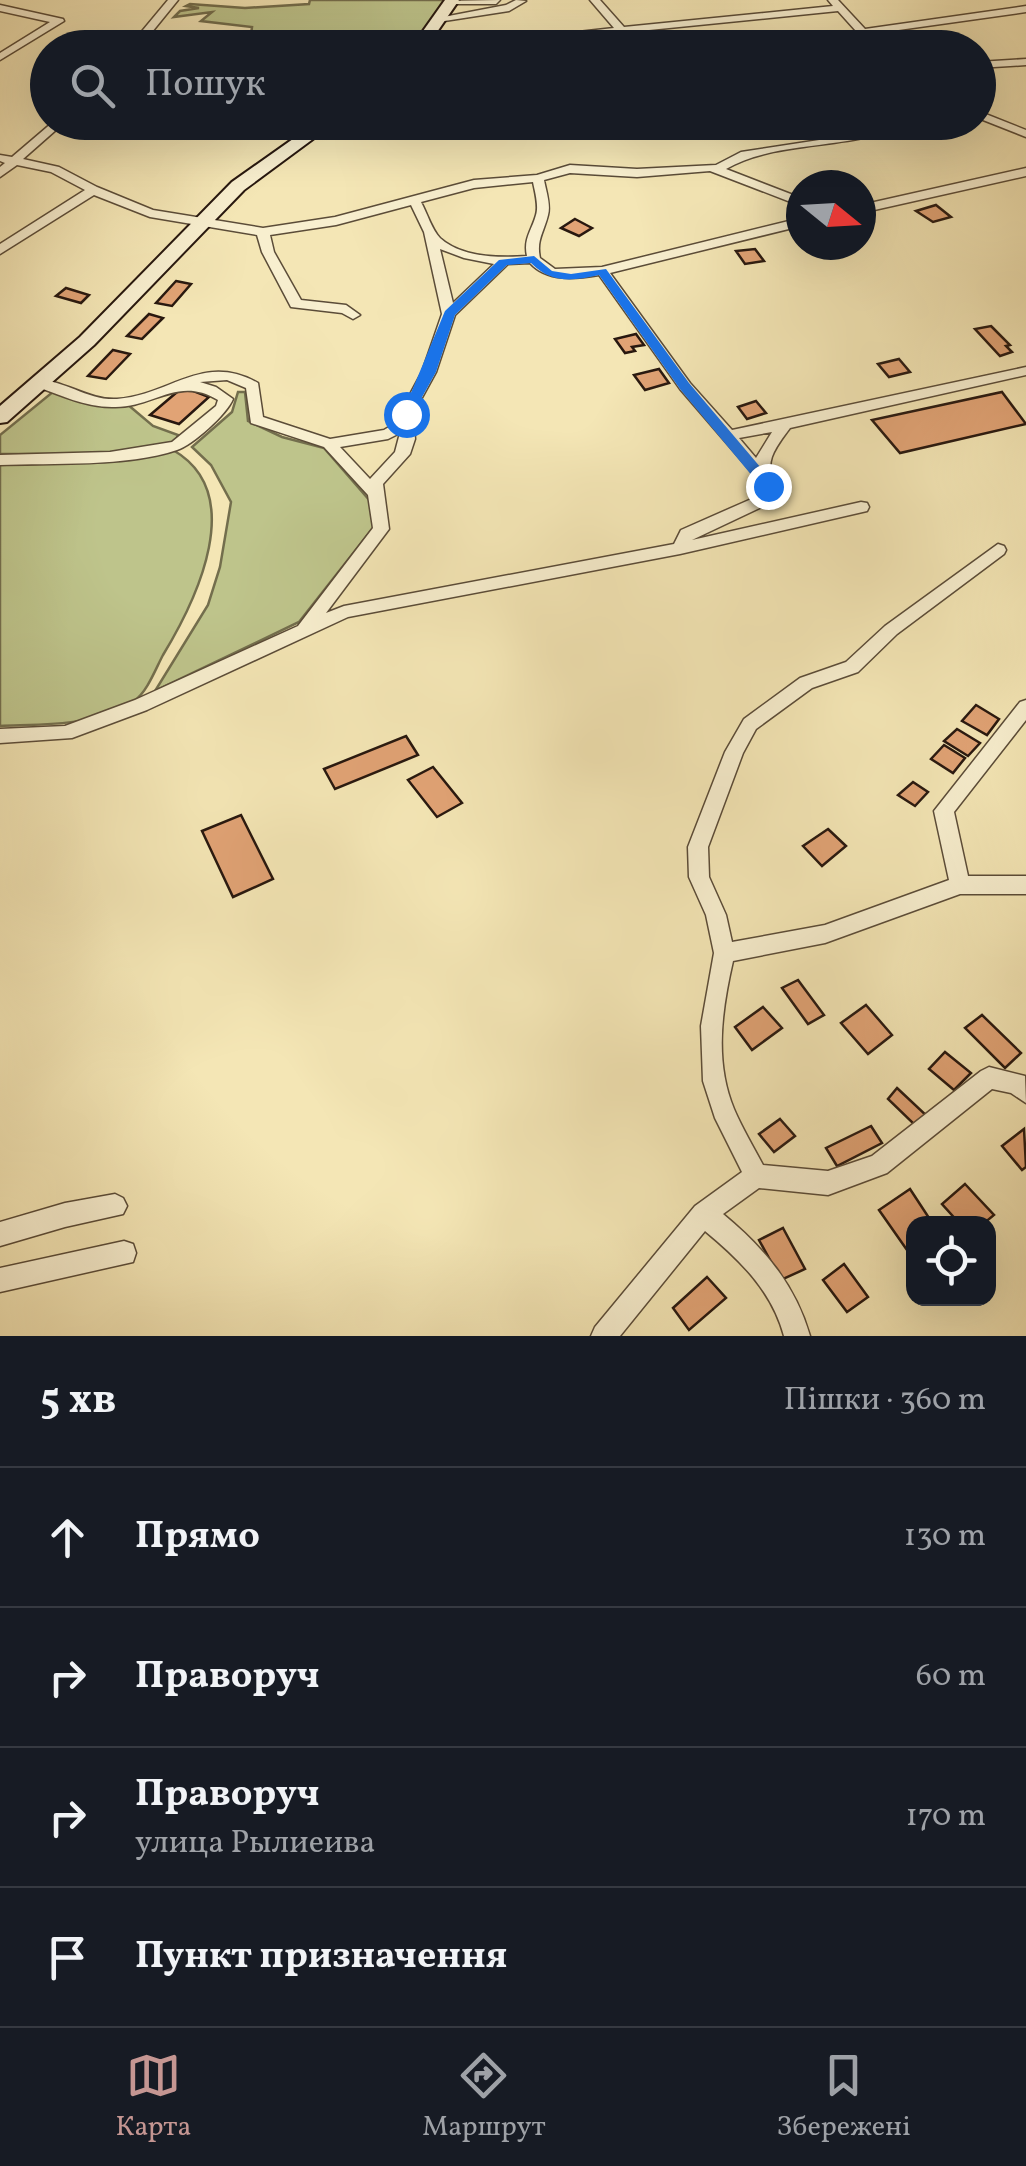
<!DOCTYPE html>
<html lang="uk">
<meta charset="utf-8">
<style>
:root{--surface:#171b24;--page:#20242c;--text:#f1f3f6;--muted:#9ea1a6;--line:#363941;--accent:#c59692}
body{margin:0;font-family:Vollkorn,serif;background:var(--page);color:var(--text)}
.controls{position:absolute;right:30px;bottom:30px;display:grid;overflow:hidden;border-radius:20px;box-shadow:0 10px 40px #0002}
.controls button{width:90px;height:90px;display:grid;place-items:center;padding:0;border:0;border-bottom:2px solid var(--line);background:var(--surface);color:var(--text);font:50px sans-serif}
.compass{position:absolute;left:786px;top:170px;width:90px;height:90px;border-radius:50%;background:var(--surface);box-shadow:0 10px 40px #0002;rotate:108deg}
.stop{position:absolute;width:30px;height:30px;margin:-22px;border:8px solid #1a73e8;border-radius:50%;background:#fff}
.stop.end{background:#1a73e8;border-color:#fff;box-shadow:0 2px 10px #0008}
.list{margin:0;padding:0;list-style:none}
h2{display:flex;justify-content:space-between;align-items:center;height:130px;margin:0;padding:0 40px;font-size:42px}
h2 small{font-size:32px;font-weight:400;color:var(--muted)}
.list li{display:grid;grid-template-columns:65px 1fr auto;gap:30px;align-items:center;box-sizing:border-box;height:140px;padding:0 40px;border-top:2px solid var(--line)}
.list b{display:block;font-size:38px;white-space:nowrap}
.list p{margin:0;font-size:32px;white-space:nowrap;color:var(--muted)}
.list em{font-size:32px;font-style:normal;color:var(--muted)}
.icon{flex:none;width:55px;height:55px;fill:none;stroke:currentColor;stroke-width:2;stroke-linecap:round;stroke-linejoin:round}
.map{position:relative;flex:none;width:1026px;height:1336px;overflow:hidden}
.search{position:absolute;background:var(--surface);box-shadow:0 10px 40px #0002;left:30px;right:30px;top:30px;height:110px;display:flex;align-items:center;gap:25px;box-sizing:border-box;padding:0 35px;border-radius:55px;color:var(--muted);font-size:38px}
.sheet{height:690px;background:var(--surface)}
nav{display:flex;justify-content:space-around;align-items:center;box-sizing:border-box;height:140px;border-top:2px solid var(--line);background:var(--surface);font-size:28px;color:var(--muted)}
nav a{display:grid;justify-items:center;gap:5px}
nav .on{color:var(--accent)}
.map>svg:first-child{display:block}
</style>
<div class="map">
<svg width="1026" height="1336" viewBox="0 0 1026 1336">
<rect width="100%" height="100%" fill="#f4e6b5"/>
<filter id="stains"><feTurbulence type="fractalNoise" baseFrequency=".002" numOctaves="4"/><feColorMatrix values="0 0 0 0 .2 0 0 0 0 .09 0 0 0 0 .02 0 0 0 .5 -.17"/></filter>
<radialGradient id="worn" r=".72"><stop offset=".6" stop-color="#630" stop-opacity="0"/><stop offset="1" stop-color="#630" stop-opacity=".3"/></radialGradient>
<!-- green -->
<g fill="#bec48b" stroke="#736e4d" stroke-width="2.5">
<polygon points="310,0 445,0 413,47 245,47 250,42 252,27 201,21 212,12 174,17 180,11 199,8 186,6 190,4 245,8 309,4"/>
<polygon points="54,391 127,404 153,426 178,435 175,443 110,454 0,454 0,435"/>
<polygon points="238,392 245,392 248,421 282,437 324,448 377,509 373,528 299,622 155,691 208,605 220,567 231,502 211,465 192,447 232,412"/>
<path d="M173 450C248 493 197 599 163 655 156 668 147 692 135 700 97 727 44 724 0 726V463Z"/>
</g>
<!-- building -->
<g fill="#e1a375" stroke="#28180f" stroke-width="2.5">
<polygon points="936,205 951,217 933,222 916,211"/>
<polygon points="575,219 592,228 579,236 561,228"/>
<polygon points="755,249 764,261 745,264 736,251"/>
<polygon points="176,281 191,284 172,306 156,303"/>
<polygon points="66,288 89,295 81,303 56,296"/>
<polygon points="149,314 163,318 142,339 127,336"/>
<polygon points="991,326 1010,345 1006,346 1012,352 1000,356 975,329"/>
<polygon points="636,334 644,345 632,347 635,351 625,353 615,339"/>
<polygon points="113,350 130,354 106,379 88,376"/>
<polygon points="899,359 910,372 889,377 878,364"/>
<polygon points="659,369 669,383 645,390 634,375"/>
<polygon points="183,387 209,397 179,424 150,415"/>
<polygon points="1002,392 1026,424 900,453 872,420"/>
<polygon points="756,401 766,413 747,419 738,407"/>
<polygon points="976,705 999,719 987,735 962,721"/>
<polygon points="957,729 980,743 968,756 944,741"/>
<polygon points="406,736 418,755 335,789 324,769"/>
<polygon points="944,745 965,758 953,773 931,759"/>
<polygon points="433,767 462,803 437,817 408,780"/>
<polygon points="913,782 928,792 915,806 898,795"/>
<polygon points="241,815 273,879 233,897 202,831"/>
<polygon points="828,829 846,846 822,866 803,846"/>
<polygon points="798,980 824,1015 808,1024 782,988"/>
<polygon points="866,1005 892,1035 868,1054 841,1023"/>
<polygon points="763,1007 782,1028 752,1050 735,1027"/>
<polygon points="982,1015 1021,1053 1005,1068 965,1028"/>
<polygon points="945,1052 971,1073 954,1090 929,1069"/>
<polygon points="897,1088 928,1117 918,1128 888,1099"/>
<polygon points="780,1119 795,1136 774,1152 759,1134"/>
<polygon points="871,1126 882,1143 837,1166 826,1148"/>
<polygon points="1024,1129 1026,1167 1022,1170 1002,1146"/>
<polygon points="965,1184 994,1215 983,1224 960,1224 942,1204"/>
<polygon points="910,1189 933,1224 914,1224 914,1260 879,1210"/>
<polygon points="783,1228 805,1269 781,1280 759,1240"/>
<polygon points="844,1264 868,1297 847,1312 823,1280"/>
<polygon points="707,1277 726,1298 689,1330 673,1308"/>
</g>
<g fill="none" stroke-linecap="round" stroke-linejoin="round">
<!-- minor casing -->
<g stroke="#5b4c38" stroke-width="3">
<g id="minor">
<polygon points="168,0 178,0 139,48 128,48"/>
<polygon points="500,0 496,4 451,4 446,1"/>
<polygon points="516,0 526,1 509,11 438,22 433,19 506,5"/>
<polygon points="590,0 600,0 624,27 833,6 828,0 838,0 865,29 1026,6 1026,12 870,34 878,43 877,45 826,48 865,41 838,11 629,32 642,48 631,48 619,33 476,48 435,48 614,28"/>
<polygon points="0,5 63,19 64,21 0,60 0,53 50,22 0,11"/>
<polygon points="1026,59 1026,65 978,68 978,62"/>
<polygon points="978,111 1026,130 1026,137 978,118"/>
<path d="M53 122H65L23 159 59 167 97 187 153 210 263 228 335 217 474 180 537 175 570 165 637 169 716 165 741 152 852 135 894 122H913C857 151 776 139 726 169L801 198V206L710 171 637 177 570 173 544 180C546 191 551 205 548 215 544 232 536 240 540 258L555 269 602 267 801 218V226L610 273 690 383 732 430 1026 367V375L790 428C776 447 762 463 776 485L768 504 692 540 861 502 867 503 869 507 867 511 680 554 348 617 147 710 72 738 0 743V729L65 726 135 700 298 626 373 528 368 495 324 447 251 423 246 388 227 380 200 382 216 387 233 399C227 414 193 445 177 450 127 467 53 463 0 465V455L110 452 172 442 216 406 218 400C177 375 153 409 112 407 85 407 60 395 35 386V380C62 378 88 401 117 399 171 395 203 352 258 383L263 417 330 439 384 430 394 424 422 372 442 314 424 232 411 205 336 225 270 235 274 252 301 300 346 305 360 315 353 319 342 313 291 307 262 252 257 235 150 217 94 195 0 254V244L85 190 51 172 17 165 0 177V167L5 163 0 161V155L12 157ZM533 182C535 192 539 206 536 215 532 230 523 239 527 256 500 258 462 258 440 238 432 230 427 213 421 202L474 188ZM440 249 464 258 494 264 453 303ZM530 263C547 282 576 279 599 275L680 389 755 476 760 485 756 497 681 530 674 544 344 606 326 613 389 529 383 484 410 454 415 439 413 414 436 372 455 315 508 264ZM772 432 756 458 739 438ZM400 433 395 452 370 479 340 447 388 439Z"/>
<polygon points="1026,168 1026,176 861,213 861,205"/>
<path d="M998 544 1004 546 1006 550 1004 554 897 634 858 672 812 688 756 729 743 753 708 847 709 877 726 915 732 942 825 925 949 880 934 811 1020 702 1026 700V720L954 812 968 876H1026V894H960L825 943 733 961C722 1009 714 1061 734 1109 742 1128 753 1146 763 1165L828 1171 872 1156 981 1071 989 1067 1025 1076 1026 1103 1011 1093 992 1089 887 1173 828 1195 759 1188 723 1214C764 1248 795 1284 810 1336H784C772 1291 740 1260 705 1231L620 1336H591L595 1327 695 1206 742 1172 715 1118 703 1081 701 1026 714 953 706 915 689 877 688 847 725 752 744 719 800 678 846 662 885 626Z"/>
<polygon points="115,1194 123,1198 127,1206 123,1214 65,1227 0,1246 0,1222 65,1203"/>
<polygon points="124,1241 133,1244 136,1253 133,1262 0,1292 0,1268"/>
</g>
</g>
<!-- secondary casing -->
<g stroke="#28180f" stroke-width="4">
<g id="secondary">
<polygon points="445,0 459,0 426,48 411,48"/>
<polygon points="317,122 336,122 244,190 94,345 7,422 0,423 0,406 80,337 232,182"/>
</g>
</g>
<!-- minor -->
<use href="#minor" fill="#f8efcf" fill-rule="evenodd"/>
<!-- secondary -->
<use href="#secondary" fill="#f8efcf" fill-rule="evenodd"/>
</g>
<!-- route -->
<path fill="#1a73e8" d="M534 256 552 271 571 274 606 269 689 383 773 482V489H763L680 389 599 275C572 281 552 284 531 263L507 265 455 315 436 372 411 417H401L445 311 499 260Z"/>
<rect width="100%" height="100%" filter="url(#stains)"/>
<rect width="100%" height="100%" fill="url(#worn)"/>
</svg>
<div class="controls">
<button><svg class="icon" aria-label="locate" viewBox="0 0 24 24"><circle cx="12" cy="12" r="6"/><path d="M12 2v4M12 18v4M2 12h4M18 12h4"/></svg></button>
</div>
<svg class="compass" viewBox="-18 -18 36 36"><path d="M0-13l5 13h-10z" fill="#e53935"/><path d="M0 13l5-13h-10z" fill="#9ea1a6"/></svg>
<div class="stop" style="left:406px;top:414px"></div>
<div class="stop end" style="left:768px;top:486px"></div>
<div class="search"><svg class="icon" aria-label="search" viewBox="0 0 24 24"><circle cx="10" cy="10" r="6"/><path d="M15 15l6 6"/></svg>Пошук</div>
</div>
<section class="sheet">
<h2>5 хв<small>Пішки · 360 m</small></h2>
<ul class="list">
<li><svg class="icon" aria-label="ahead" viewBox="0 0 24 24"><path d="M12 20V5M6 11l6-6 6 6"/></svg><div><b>Прямо</b></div><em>130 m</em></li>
<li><svg class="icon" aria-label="right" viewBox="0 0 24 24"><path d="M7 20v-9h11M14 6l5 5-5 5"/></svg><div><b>Праворуч</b></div><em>60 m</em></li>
<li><svg class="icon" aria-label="right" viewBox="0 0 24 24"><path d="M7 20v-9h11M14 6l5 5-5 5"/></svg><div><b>Праворуч</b><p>улица Рылиеива</p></div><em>170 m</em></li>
<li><svg class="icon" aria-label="arrive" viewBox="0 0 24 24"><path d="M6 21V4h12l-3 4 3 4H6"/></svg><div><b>Пункт призначення</b></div></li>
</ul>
</section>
<nav>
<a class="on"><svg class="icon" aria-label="map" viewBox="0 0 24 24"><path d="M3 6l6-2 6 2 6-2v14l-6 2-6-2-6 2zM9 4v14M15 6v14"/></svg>Карта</a>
<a><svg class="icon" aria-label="directions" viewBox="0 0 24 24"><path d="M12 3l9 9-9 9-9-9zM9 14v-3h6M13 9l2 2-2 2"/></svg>Маршрут</a>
<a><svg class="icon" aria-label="saved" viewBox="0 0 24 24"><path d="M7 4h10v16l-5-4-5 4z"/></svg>Збережені</a>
</nav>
